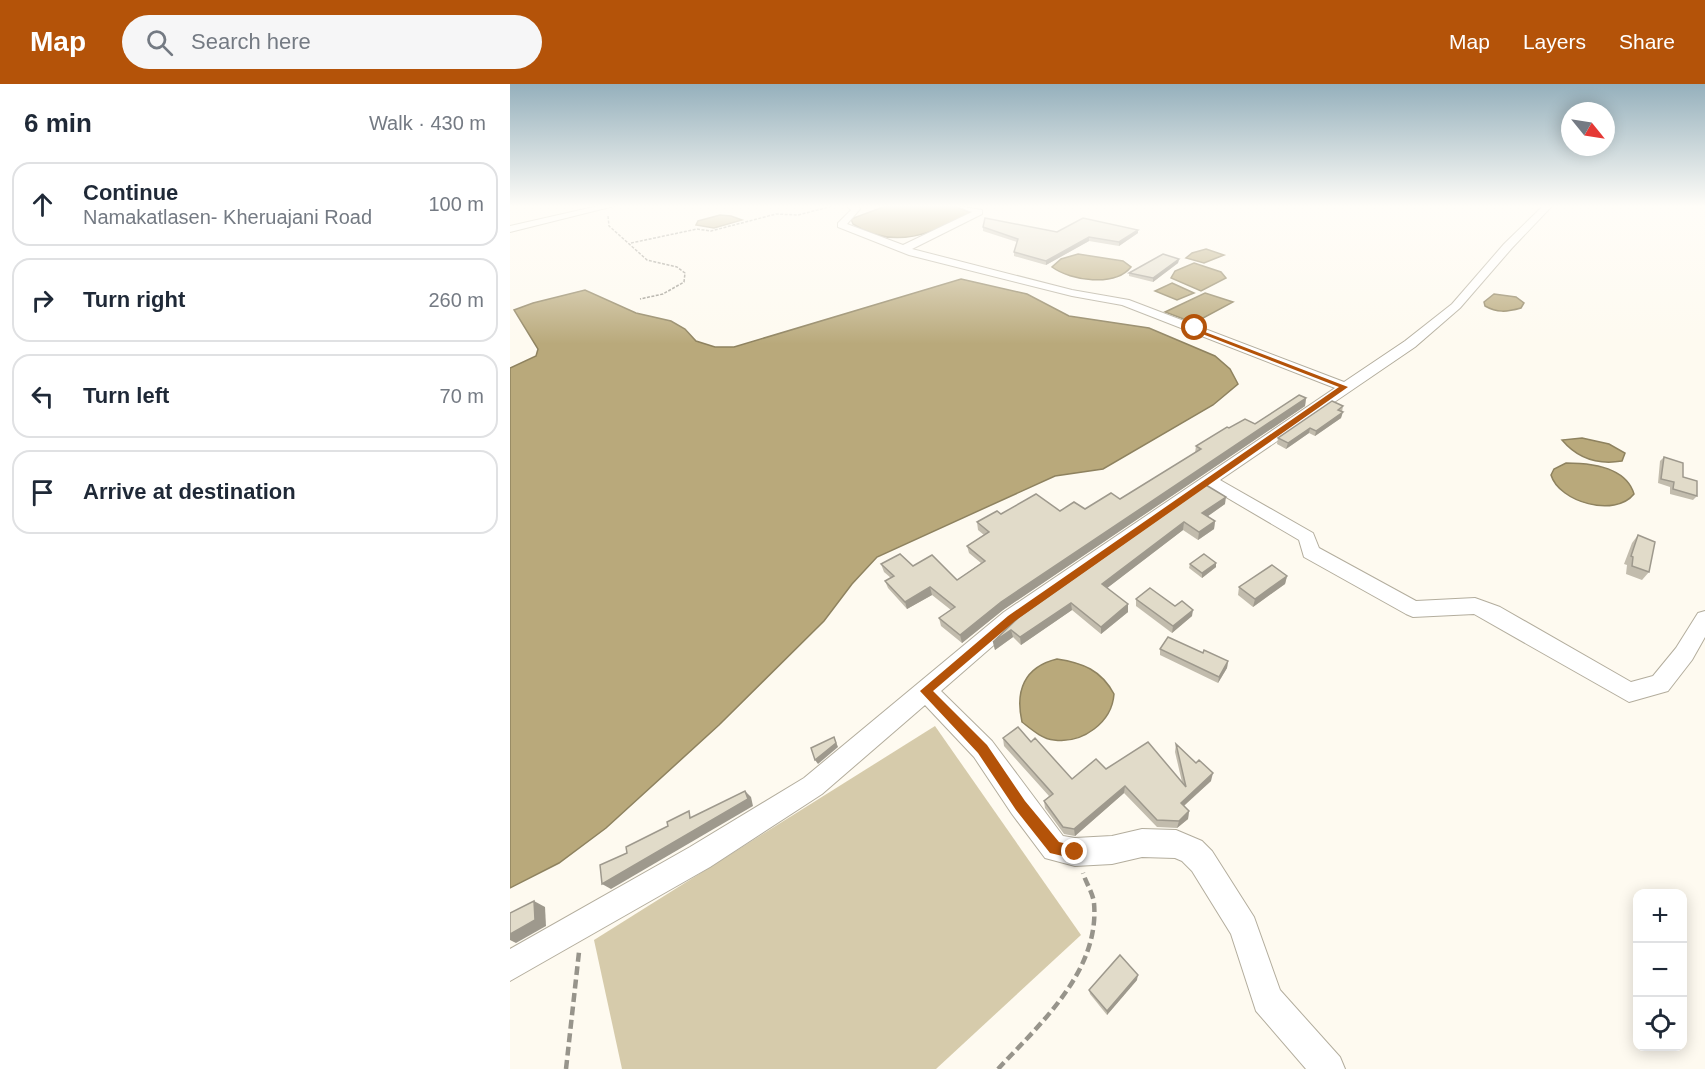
<!DOCTYPE html>
<meta charset="utf-8">
<style>
:root{--surface:#fff;--page:#f6f6f7;--text:#1f2937;--muted:#747a83;--line:#e0e1e3;--accent:#b45309}
body{margin:0;font-family:Arial,sans-serif;background:var(--page);color:var(--text)}
.controls{position:absolute;right:18px;bottom:18px;display:grid;overflow:hidden;border-radius:12px;box-shadow:0 3px 15px #0003}
.controls button{width:54px;height:54px;display:grid;place-items:center;padding:0;border:0;border-bottom:2px solid var(--line);background:var(--surface);color:var(--text);font:30px sans-serif}
.compass{position:absolute;left:1051px;top:18px;width:54px;height:54px;border-radius:50%;background:var(--surface);box-shadow:0 3px 15px #0003;rotate:120deg}
.stop{position:absolute;width:18px;height:18px;margin:-14px;border:4px solid #b45309;border-radius:50%;background:#fff}
.stop.end{background:#b45309;border-color:#fff;box-shadow:0 2px 6px #0008}
.list{margin:0;padding:0;list-style:none}
h2{display:flex;justify-content:space-between;align-items:center;height:78px;margin:0;padding:0 24px;font-size:26px}
h2 small{font-size:20px;font-weight:400;color:var(--muted)}
.list li{display:grid;grid-template-columns:39px 1fr auto;gap:18px;align-items:center;box-sizing:border-box;height:84px;margin:0 12px 12px;padding:0 12px;border:2px solid var(--line);border-radius:18px}
.list b{display:block;font-size:22px;white-space:nowrap}
.list p{margin:0;font-size:20px;white-space:nowrap;color:var(--muted)}
.list em{font-size:20px;font-style:normal;color:var(--muted)}
.icon{flex:none;width:33px;height:33px;fill:none;stroke:currentColor;stroke-width:2;stroke-linecap:round;stroke-linejoin:round}
.map{position:relative;flex:none;width:1195px;height:985px;overflow:hidden}
header{display:flex;align-items:center;gap:36px;box-sizing:border-box;height:84px;padding:0 30px;background:var(--accent);color:#fff}
header strong{font-size:28px}
nav{display:flex;gap:33px;margin-inline-start:auto;font-size:21px}
.search{width:420px;height:54px;background:var(--page);display:flex;align-items:center;gap:15px;box-sizing:border-box;padding:0 21px;border-radius:33px;color:var(--muted);font-size:22px}
main{display:flex}
aside{flex:1;background:var(--surface)}
.map>svg:first-child{display:block}
</style>
<header>
<strong>Map</strong>
<div class="search"><svg class="icon" aria-label="search" viewBox="0 0 24 24"><circle cx="10" cy="10" r="6"/><path d="M15 15l6 6"/></svg>Search here</div>
<nav><a>Map</a><a>Layers</a><a>Share</a></nav>
</header>
<main>
<aside>
<h2>6 min<small>Walk · 430 m</small></h2>
<ul class="list">
<li><svg class="icon" aria-label="ahead" viewBox="0 0 24 24"><path d="M12 20V5M6 11l6-6 6 6"/></svg><div><b>Continue</b><p>Namakatlasen- Kheruajani Road</p></div><em>100 m</em></li>
<li><svg class="icon" aria-label="right" viewBox="0 0 24 24"><path d="M7 20v-9h11M14 6l5 5-5 5"/></svg><div><b>Turn right</b></div><em>260 m</em></li>
<li><svg class="icon" aria-label="left" viewBox="0 0 24 24"><path d="M17 20v-9H6M10 6l-5 5 5 5"/></svg><div><b>Turn left</b></div><em>70 m</em></li>
<li><svg class="icon" aria-label="arrive" viewBox="0 0 24 24"><path d="M6 21V4h12l-3 4 3 4H6"/></svg><div><b>Arrive at destination</b></div></li>
</ul>
</aside>
<div class="map">
<svg width="1195" height="985" viewBox="0 0 1195 985">
<rect width="100%" height="100%" fill="#fefaf0"/>
<!-- green -->
<polygon fill="#d6cbab" points="425,642 571,851 426,985 112,985 84,856"/>
<!-- water -->
<g fill="#b9a97b" stroke="#8e825f" stroke-width="1.5">
<path d="M376 122H444L462 129C423 149 384 167 343 140L341 135Z"/>
<polygon points="210,131 221,132 232,136 204,144 186,141 188,137"/>
<polygon points="696,165 714,171 694,179 676,174 682,169"/>
<path d="M568 170 613 177 621 183C605 203 561 197 542 183L551 175Z"/>
<polygon points="684,179 711,188 716,194 691,207 661,194 665,187"/>
<polygon points="451,195 517,210 559,232 639,244 705,272 720,285 728,300 703,321 593,385 545,392 367,473 342,500 314,537 209,641 96,744 49,779 0,804 0,284 26,272 28,265 4,226 23,219 75,206 126,229 161,237 175,245 186,257 205,263 224,263"/>
<polygon points="662,199 684,209 667,216 645,207"/>
<polygon points="695,209 723,218 684,239 655,228"/>
<path d="M984 210 1006 213 1014 219 1011 224C997 228 987 229 975 222L974 218Z"/>
<path d="M1072 354 1099 360 1115 369 1112 377C1088 381 1068 375 1052 356Z"/>
<path d="M1056 379C1080 379 1116 383 1124 410 1105 434 1049 418 1041 391L1044 385Z"/>
<path d="M547 575C573 579 591 586 604 610 602 638 573 660 544 656 532 655 521 645 512 638 505 607 514 583 547 575Z"/>
</g>
<g fill="none" stroke-linecap="round" stroke-linejoin="round">
<!-- minor casing -->
<g stroke="#b3ad9d" stroke-width="2">
<g id="minor">
<polygon points="88,122 104,122 0,148 0,142"/>
<polygon points="337,122 348,122 350,125 337,140 393,161 462,128 447,122 472,126 472,130 402,165 562,206 619,216 834,298 895,257 942,220 994,160 1033,122 1042,122 1002,164 950,224 905,263 710,396 803,449 809,464 906,517 965,514 990,523 1121,598 1143,592 1166,564 1188,529 1195,527 1195,553 1182,576 1158,607 1119,618 964,530 903,533 896,530 794,473 789,456 699,403 508,540 431,607 482,657 553,752 565,754 602,752 632,745 666,746 692,757 702,767 744,833 770,906 830,973 835,985 796,985 746,927 721,850 682,787 672,777 665,774 632,773 602,780 565,782 535,774 502,730 464,673 415,621 312,710 200,783 0,897 0,865 180,763 294,694 494,528 825,304 612,221 562,212 399,171 328,143 328,139 341,126"/>
</g>
</g>
<!-- path-far1 -->
<g stroke="#97948b" stroke-width="1.5" stroke-dasharray="3 1.5" stroke-linecap="butt">
<polyline points="98,132 99,142 137,176 167,183 175,189 174,198 153,210 130,215"/>
<polyline points="121,159 187,145 201,147 266,130 288,131 323,122"/>
</g>
<!-- path -->
<g stroke="#97948b" stroke-width="4.5" stroke-dasharray="9 4.5" stroke-linecap="butt">
<polyline points="56,985 69,868"/>
<path d="M488 985C530 940 590 887 584 819 583 809 576 799 573 789"/>
</g>
<!-- minor -->
<use href="#minor" fill="#fff" fill-rule="evenodd"/>
</g>
<!-- wall -->
<g fill="#c2bcad">
<polygon points="473,143 547,148 628,149 609,162 579,157 536,181 504,172 504,168 507,158 473,147"/>
<polygon points="669,175 668,179 643,198 619,192 619,189"/>
<polygon points="796,314 795,322 493,526 452,559 431,542 429,534 441,526 422,511 397,525 378,504 375,497 381,494 374,488 371,480 403,482 447,496 471,479 459,469 457,462 474,451 468,446 467,438 491,430 575,425 610,415 685,369 686,362 719,344 745,340"/>
<polygon points="833,322 831,334 805,352 799,349 776,365 767,360 768,354"/>
<polygon points="1154,373 1173,393 1187,412 1183,416 1160,410 1160,403 1148,399 1150,377"/>
<polygon points="696,401 715,420 698,432 705,437 704,445 688,456 673,446 597,504 618,528 591,550 562,526 511,561 503,553 485,566 483,558"/>
<polygon points="1128,451 1139,488 1132,496 1116,490 1117,481 1114,480 1122,459"/>
<polygon points="680,480 706,483 692,494 679,484"/>
<polygon points="777,492 775,500 743,523 728,511 729,503"/>
<polygon points="626,515 665,522 682,532 662,549 626,522"/>
<polygon points="650,565 693,569 718,577 717,584 708,599 650,571"/>
<polygon points="493,654 521,658 562,695 596,685 672,698 665,668 666,660 686,679 701,697 674,722 679,727 678,735 667,744 647,743 614,709 565,752 554,750 535,724 534,717 539,712 494,662"/>
<polygon points="627,896 597,931 580,910 579,906"/>
</g>
<!-- shaded-wall -->
<g fill="#9e998d">
<polygon points="628,146 628,149 609,162 609,158"/>
<polygon points="579,153 579,157 536,181 536,177"/>
<polygon points="669,175 668,179 643,198 643,194"/>
<polygon points="796,314 795,322 493,526 452,559 450,551 491,518"/>
<polygon points="833,328 831,334 805,352 806,347"/>
<polygon points="800,344 799,349 776,365 778,359"/>
<polygon points="716,413 715,420 691,437 692,429"/>
<polygon points="705,437 704,445 688,456 689,448"/>
<polygon points="674,438 673,446 592,508 592,500"/>
<polygon points="706,479 706,483 692,494 692,489"/>
<polygon points="777,492 775,500 743,523 745,515"/>
<polygon points="420,503 422,511 397,525 395,518"/>
<polygon points="561,519 562,526 511,561 510,553"/>
<polygon points="618,520 618,528 591,550 591,543"/>
<polygon points="683,526 682,532 662,549 663,542"/>
<polygon points="501,546 503,553 485,566 483,558"/>
<polygon points="718,577 717,584 708,599 709,593"/>
<polygon points="324,653 328,663 308,680 305,676"/>
<polygon points="703,689 701,697 669,726 671,719"/>
<polygon points="615,702 614,709 565,752 564,745"/>
<polygon points="235,707 241,713 243,722 101,805 92,800"/>
<polygon points="679,727 678,735 667,744 669,737"/>
<polygon points="24,817 35,823 36,842 6,859 0,856 0,850"/>
<polygon points="628,891 627,896 597,931 597,927"/>
</g>
<!-- building -->
<g fill="#e1dbc9" stroke="#9e998d" stroke-width="1.5">
<polygon points="475,134 547,148 573,134 628,146 609,158 579,153 536,177 504,168 508,155 473,143"/>
<polygon points="653,170 669,175 643,194 619,189"/>
<polygon points="789,311 796,314 491,518 450,551 429,534 445,523 420,503 395,518 375,497 384,492 371,480 390,470 403,482 422,471 447,496 475,477 457,462 479,448 467,438 487,427 491,430 526,410 550,427 564,418 575,425 601,409 610,415 691,365 686,362 717,343 719,344 735,335 745,340"/>
<polygon points="822,317 833,322 828,326 833,328 806,347 800,344 778,359 768,354"/>
<polygon points="1154,373 1173,379 1173,393 1187,397 1187,412 1163,405 1164,398 1151,395"/>
<polygon points="696,401 716,413 692,429 705,437 689,448 674,438 592,500 618,520 591,543 561,519 510,553 501,546 483,558 508,534"/>
<polygon points="1128,451 1145,458 1139,488 1122,482 1123,473 1121,472"/>
<polygon points="694,470 706,479 692,489 680,480"/>
<polygon points="762,481 777,492 745,515 729,503"/>
<polygon points="640,504 665,522 672,517 683,526 663,542 626,515"/>
<polygon points="658,553 693,569 694,566 718,577 709,593 650,565"/>
<polygon points="508,643 521,658 525,654 562,695 586,675 596,685 638,658 676,703 666,660 686,679 689,676 703,689 671,719 679,727 669,737 647,736 615,702 564,745 553,743 534,717 543,710 493,654"/>
<polygon points="324,653 326,659 305,676 301,664"/>
<polygon points="235,707 238,715 92,800 90,781 117,769 116,763 158,742 157,738 179,727 180,734"/>
<polygon points="24,817 25,836 0,850 0,829"/>
<polygon points="610,871 628,891 597,927 579,906"/>
</g>
<!-- sky -->
<linearGradient id="sky" x2="0" y2="1"><stop stop-color="#95b0bc"/><stop offset="0.47" stop-color="#fffdf8"/><stop offset="1" stop-color="#fffdf8" stop-opacity="0"/></linearGradient>
<rect width="1195" height="260" fill="url(#sky)"/>
<!-- route -->
<polygon fill="#b45309" points="682,243 838,303 505,537 423,607 477,661 515,717 549,758 570,763 572,768 565,775 540,769 506,726 468,669 410,607 498,532 829,303 682,246"/>
</svg>
<div class="controls">
<button>+</button>
<button>−</button>
<button><svg class="icon" aria-label="locate" viewBox="0 0 24 24"><circle cx="12" cy="12" r="6"/><path d="M12 2v4M12 18v4M2 12h4M18 12h4"/></svg></button>
</div>
<svg class="compass" viewBox="-18 -18 36 36"><path d="M0-13l5 13h-10z" fill="#e53935"/><path d="M0 13l5-13h-10z" fill="#747a83"/></svg>
<div class="stop" style="left:685px;top:244px"></div>
<div class="stop end" style="left:565px;top:768px"></div>
</div>
</main>
